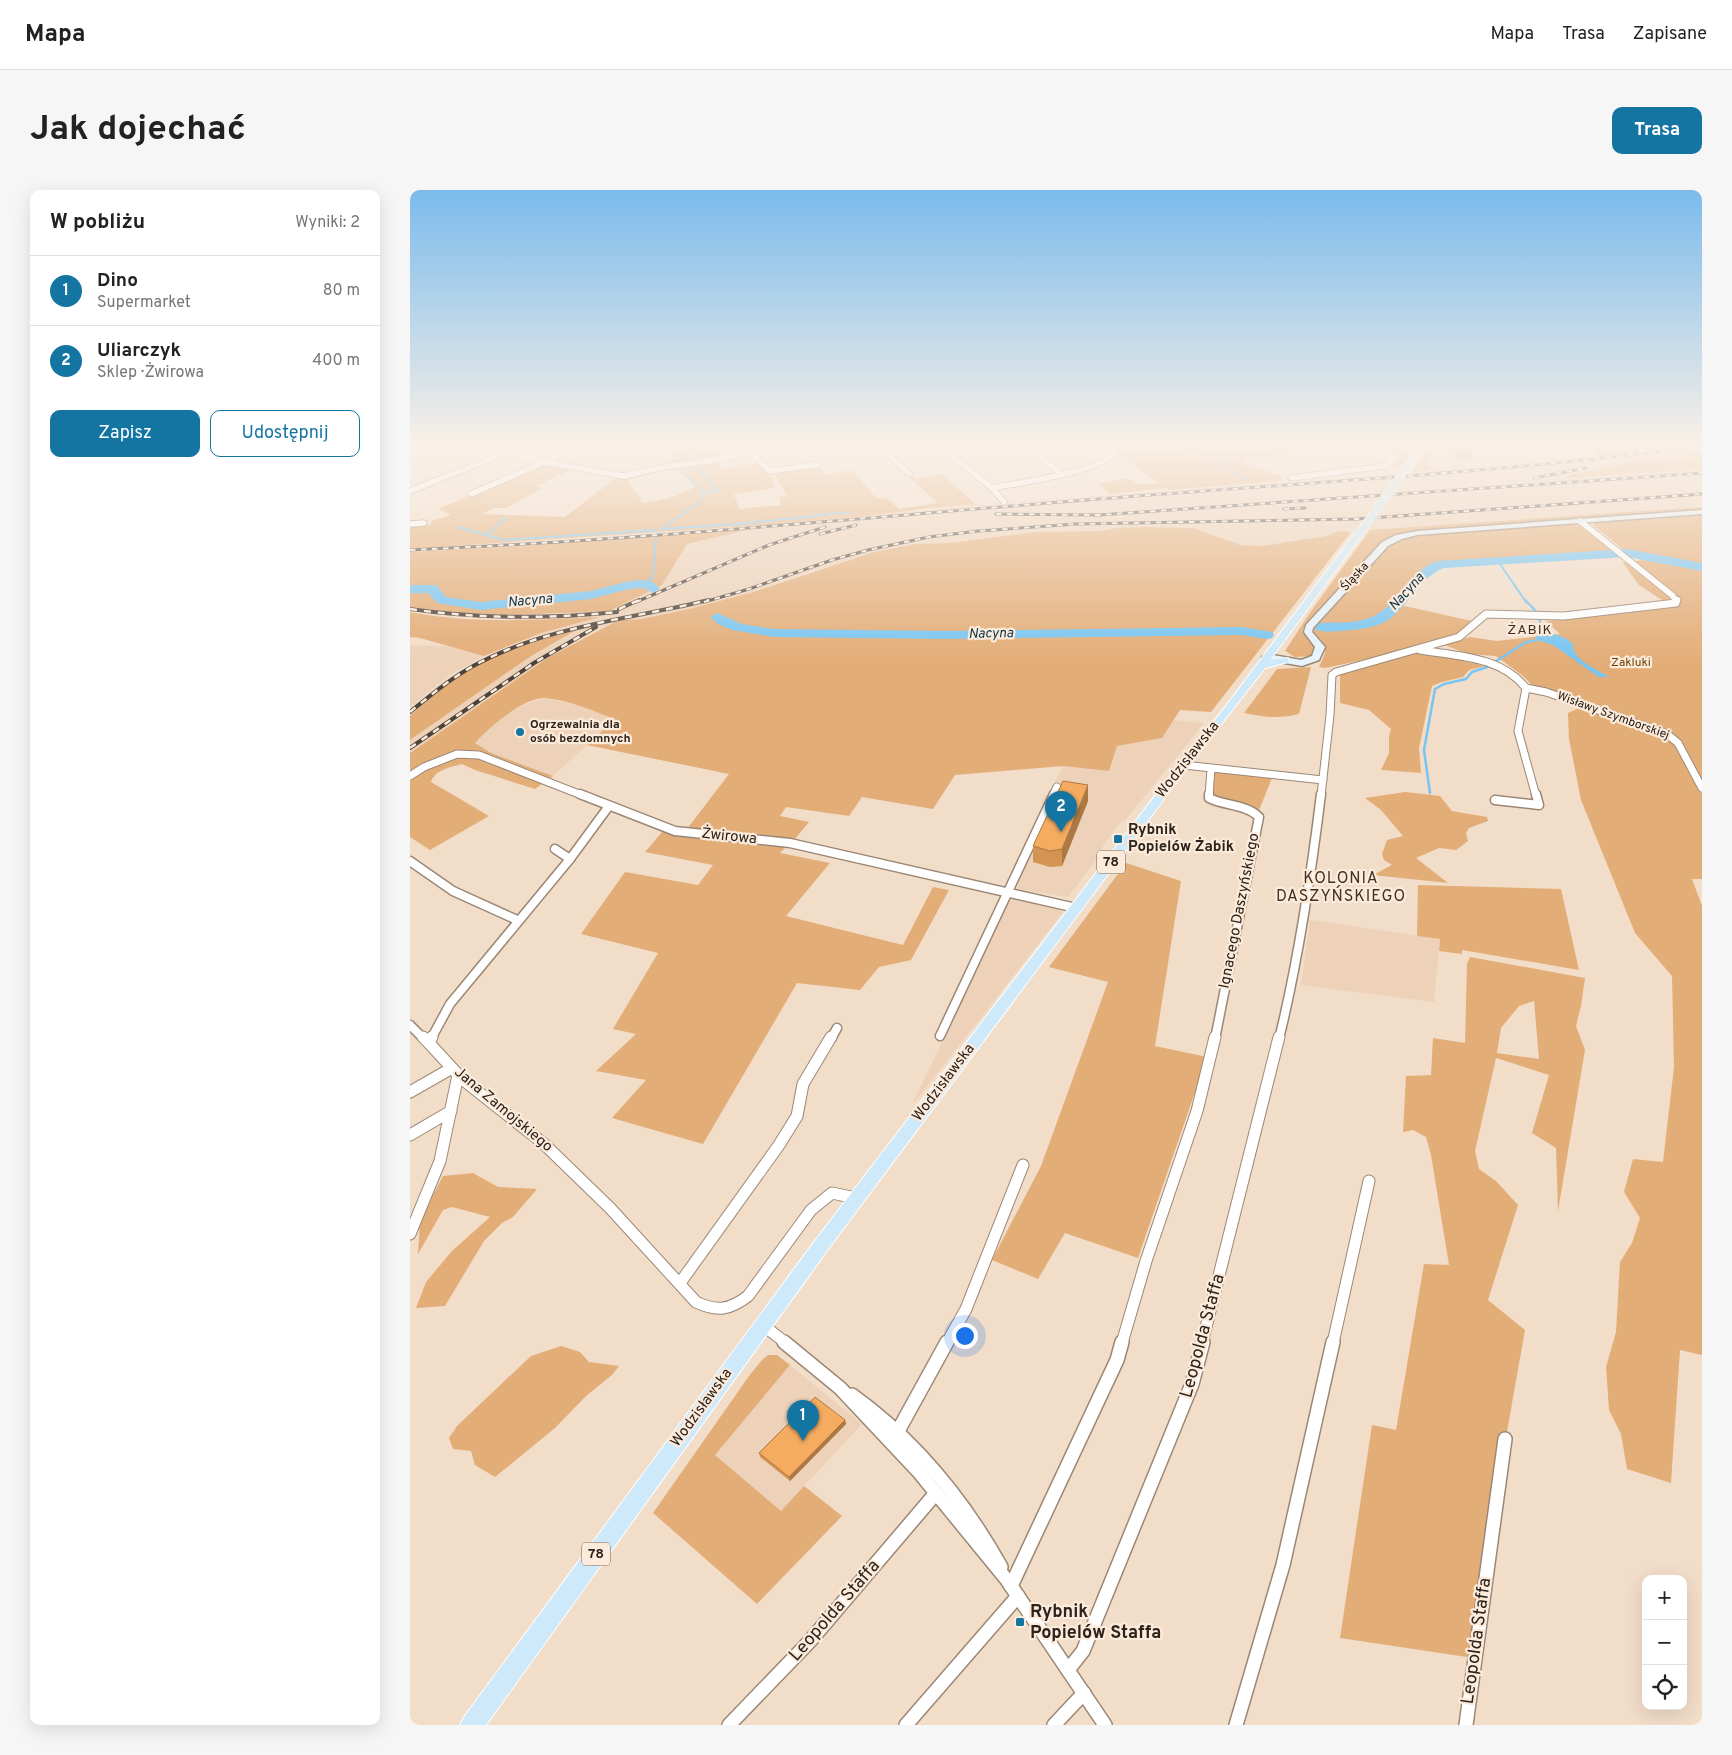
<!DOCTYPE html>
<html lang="pl">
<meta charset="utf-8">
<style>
:root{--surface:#fff;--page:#f6f6f6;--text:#222;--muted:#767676;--line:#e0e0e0;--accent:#1475a2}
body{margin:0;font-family:Overpass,sans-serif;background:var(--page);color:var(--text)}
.controls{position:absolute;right:15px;bottom:15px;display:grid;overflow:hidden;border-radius:10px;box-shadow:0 5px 20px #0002}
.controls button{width:45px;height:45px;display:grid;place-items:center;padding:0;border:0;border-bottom:1px solid var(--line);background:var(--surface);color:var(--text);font:25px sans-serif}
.you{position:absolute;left:554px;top:1145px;width:18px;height:18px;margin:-12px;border:4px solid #fff;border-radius:50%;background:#1a73e8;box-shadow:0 0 0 8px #1a73e833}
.badge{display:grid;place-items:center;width:32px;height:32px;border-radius:50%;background:var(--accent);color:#fff;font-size:16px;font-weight:700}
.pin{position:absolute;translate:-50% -41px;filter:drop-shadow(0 1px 2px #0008)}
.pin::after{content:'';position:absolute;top:26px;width:18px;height:15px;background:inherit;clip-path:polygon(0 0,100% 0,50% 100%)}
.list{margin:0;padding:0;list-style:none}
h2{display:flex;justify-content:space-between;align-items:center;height:65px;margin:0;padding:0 20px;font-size:21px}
h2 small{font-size:16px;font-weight:400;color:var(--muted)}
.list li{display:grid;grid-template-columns:32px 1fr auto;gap:15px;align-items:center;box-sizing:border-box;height:70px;padding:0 20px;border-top:1px solid var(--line)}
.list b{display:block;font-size:19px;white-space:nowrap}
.list p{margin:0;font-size:16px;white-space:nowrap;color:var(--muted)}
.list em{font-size:16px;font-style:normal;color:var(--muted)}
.actions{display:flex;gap:10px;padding:15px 20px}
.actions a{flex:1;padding:11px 0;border:1px solid var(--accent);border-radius:10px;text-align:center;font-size:18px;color:var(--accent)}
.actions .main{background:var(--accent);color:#fff}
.icon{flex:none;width:28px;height:28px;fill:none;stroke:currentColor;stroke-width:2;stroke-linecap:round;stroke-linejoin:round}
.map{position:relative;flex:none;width:1292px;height:1535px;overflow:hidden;border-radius:10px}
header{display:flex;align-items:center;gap:30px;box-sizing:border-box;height:70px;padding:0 25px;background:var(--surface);border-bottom:1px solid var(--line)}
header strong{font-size:24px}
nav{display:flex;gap:28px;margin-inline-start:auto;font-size:18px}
.intro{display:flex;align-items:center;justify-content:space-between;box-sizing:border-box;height:120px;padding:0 30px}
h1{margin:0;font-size:35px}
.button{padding:12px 22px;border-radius:10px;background:var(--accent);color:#fff;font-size:18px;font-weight:700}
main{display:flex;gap:30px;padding:0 30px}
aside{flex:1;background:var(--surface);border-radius:10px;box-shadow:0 5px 20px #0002}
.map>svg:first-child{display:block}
</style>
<header>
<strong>Mapa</strong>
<nav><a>Mapa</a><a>Trasa</a><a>Zapisane</a></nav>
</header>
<div class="intro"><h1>Jak dojechać</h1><a class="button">Trasa</a></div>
<main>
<aside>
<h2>W pobliżu<small>Wyniki: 2</small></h2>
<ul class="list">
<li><span class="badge">1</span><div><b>Dino</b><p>Supermarket</p></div><em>80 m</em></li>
<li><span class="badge">2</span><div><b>Uliarczyk</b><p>Sklep · Żwirowa</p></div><em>400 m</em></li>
</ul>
<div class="actions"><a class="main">Zapisz</a><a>Udostępnij</a></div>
</aside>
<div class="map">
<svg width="1292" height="1535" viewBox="0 0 1292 1535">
<rect width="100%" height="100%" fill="#f2ddc9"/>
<!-- built -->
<g fill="#edd2b9">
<polygon points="1024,256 1068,256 1070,262 1063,277 1023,280 1014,274"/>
<polygon points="1266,256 1292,256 1292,261 1229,270 1136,289 1292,279 1292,317 985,340 929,341 916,346 852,356 831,355 783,338 737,337 707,338 691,341 626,342 541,353 506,354 408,379 340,403 279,419 231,429 212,430 223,420 206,431 165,451 139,467 0,563 0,550 121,466 164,440 98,461 62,478 31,498 0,526 0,519 31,493 69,470 131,443 185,428 97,430 102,425 202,421 252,395 277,354 337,340 335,336 466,325 526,317 1103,275"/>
<polygon points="0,455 38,456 74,466 38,486 0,517"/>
<polygon points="133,508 167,515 206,529 143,586 81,563 65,553 74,543 102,520"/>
<polygon points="764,530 794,533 718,627 707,636 694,654 687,669 658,707 608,699 607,695 616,670 649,598 643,597 653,576 699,581 707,556 752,548"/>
<polygon points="600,709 649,718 653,722 501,917"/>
<polygon points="900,730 1030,749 1024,812 891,795"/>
<polygon points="380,1175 452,1234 371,1321 305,1265"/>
</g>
<!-- green -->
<g fill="#e3ad78" fill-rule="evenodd">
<polygon points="247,256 273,256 279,258 283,272 258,275 261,270 263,259"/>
<polygon points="282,256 317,256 304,260 313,267 288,271"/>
<polygon points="732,256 872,256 879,265 835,268 836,274 871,286 872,291 759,300 756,298 700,304 689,294 717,288 728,294 749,294 709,265 707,259"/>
<polygon points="978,256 993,256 1001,262 991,277 982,276 988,270 988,265"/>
<polygon points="1020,256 1024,256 1015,274 1023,280 1111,273 1003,282"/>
<polygon points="1166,256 1237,256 1244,258 1192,267 1185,266 1187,260"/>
<polygon points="1292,261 1292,279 1156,288 1159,285 1229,270"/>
<path d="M308 271 313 279 349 273 361 283 365 298 324 304 329 319 371 315 369 307 377 306 364 282 408 274 416 285 442 280 466 308H476L489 319 528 313 498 286 502 285 506 289 532 284 565 314 584 313 526 317 466 325 369 334 0 359V335H20L22 331 41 325 28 319 135 273 163 279 126 296 132 298 96 318H84L73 324 155 327 207 287ZM257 280H268L285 296C269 307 252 310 233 313L217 290Z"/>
<polygon points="1292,317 1292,320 1004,342 976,349 892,440 905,455 904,461 901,466 885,467 875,461 901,421 960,340"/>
<polygon points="1292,325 1292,689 1282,689 1292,716 1292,1165 1270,1160 1261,1293 1217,1279 1211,1244 1199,1220 1196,1177 1206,1142 1210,1072 1222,1053 1230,1028 1214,1002 1223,969 1253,972 1264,877 1262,786 1225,743 1171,610 1159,549 1158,523 1171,517 1124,497 1113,486 1086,466 1059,464 1034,455 1060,447 1087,451 1150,444 1136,431 1259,418 1252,410 1229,395 1213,373 1232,370 1215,361 1183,335 1185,333"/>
<path d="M1156 334 1173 336 1206 362 1166 365 1169 367 1031 375 1022 378 983 421C962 436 932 435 907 435L972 362 984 353 995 347 1018 343Z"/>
<path d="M737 337 783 338 831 355 852 356 916 346 929 341 941 342 801 522 770 520 752 548 707 556 699 581 653 576 545 585 523 619 452 607 439 626 376 617 370 626 399 632 384 650 277 639 319 584 177 555 205 529C183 521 159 510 135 508 114 507 78 538 65 553L81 563 143 586 125 599 65 580 52 574C40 577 25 580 21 592L79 626 20 660 0 647V563L139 467 203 433 212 430 231 429 279 419 340 403 464 362 506 354 541 353 626 342 691 341 707 338Z"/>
<polygon points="325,340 337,340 277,354 252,395 200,421 102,425 44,423 0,417 0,362 114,356"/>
<path d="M990 415 1062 431 1056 441 994 461 915 478 909 477C921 453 914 461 904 443V439C932 437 972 441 990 415Z"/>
<path d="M0 422C63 434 126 430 190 427L131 443 74 466 10 448 0 447Z"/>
<path d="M168 439 121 466 0 550V526C33 494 72 468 116 454 133 448 151 444 168 439Z"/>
<polygon points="1006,462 1031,465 1075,476 1059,480 1053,487 1032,492 1022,496 1009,558 1011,583 971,580 979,563 979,546 981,539 959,520 930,513 930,485"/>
<path d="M901 477 889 524C870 529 854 527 834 523L867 479Z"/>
<polygon points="803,582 862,588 849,620 805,610 801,606"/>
<polygon points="995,602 1030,606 1042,621 1077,627 1078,631 1059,638 1056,643 1058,651 1046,660 1029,658 1006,668 1038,693 963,685 982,675 974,670 972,664 977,650 993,646 971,620 955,608"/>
<polygon points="253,641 267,644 378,655 370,663 420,673 376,726 493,755 523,697 539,700 501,770 469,777 450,800 387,793 293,954 202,928 236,890 186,881 226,844 203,839 248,763 171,744 215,682 288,695 303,675 235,662"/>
<polygon points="716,673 771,691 745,856 797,867 728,1068 655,1043 628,1089 582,1070 631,976 698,792 639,777"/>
<polygon points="1008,695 1151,699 1169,780 1052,760 1052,764 1029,761 1030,749 1007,746"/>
<path d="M1060 767 1175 788 1171 816 1166 836 1175 860 1148 1021 1146 958 1122 943 1139 885 1086 868 1065 961 1069 979 1086 991 1108 1015 1078 1110 1115 1140 1057 1467 930 1448 962 1235 986 1240 1014 1074 1039 1075 1021 965 1016 947 1003 940 993 942 996 886 1021 885 1023 848 1055 853 1057 773ZM1124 811 1129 869 1087 863 1091 838 1109 816Z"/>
<polygon points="63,983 88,997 127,999 103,1027 92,1033 74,1051 35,1116 6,1118 16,1092 42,1061 80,1027 42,1017 33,1020 8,1064 10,1030 33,986"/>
<polygon points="151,1156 170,1162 179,1172 209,1176 202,1185 176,1206 145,1238 85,1287 65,1275 61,1261 43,1259 39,1248 47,1236 121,1166"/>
<polygon points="358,1165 367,1165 380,1175 305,1265 371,1321 394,1296 432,1326 347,1414 243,1323 339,1186 352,1170"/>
</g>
<!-- water -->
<path fill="#77c5f2" d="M1129 439 1155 448 1163 454C1161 469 1188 480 1199 487H1189L1143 455 1128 450 1126 448Z"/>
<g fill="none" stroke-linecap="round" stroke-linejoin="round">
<!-- stream-far1 -->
<g stroke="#77c5f2" stroke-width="2">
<polyline points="277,256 282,262 284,272"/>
<polyline points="768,256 792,261 838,290"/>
<polyline points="270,278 293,303"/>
<polyline points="47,337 94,350 244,340 247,342"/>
<polyline points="253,338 287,314 293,303 308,301 285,274"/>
<polyline points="250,339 328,334 440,322"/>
<polyline points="76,345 97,328"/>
<polyline points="1088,371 1116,412"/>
<polyline points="234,394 243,387 246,349"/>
</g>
<!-- stream -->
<g stroke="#77c5f2" stroke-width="2.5">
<path d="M1115 410C1124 419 1133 425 1129 439"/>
<polyline points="1020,603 1014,560 1025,499 1034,494 1056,489 1062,482 1077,477 1116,452 1128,450"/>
</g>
<!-- river -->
<g fill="#77c5f2" fill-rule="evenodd">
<path d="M1217 359 1292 373V381L1217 367 1034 378C1008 388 1000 415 978 430 967 437 953 439 941 440 930 441 917 443 906 440L904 437 906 434 911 433C928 432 948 434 964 426 990 413 996 383 1027 371Z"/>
<polygon points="232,390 243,392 250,399 243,403 234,398 219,399 181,409 71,420 27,413 18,403 0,403 0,395 22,395 27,396 36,407 71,412 181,401 219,391"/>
<polygon points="307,423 332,434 364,439 536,441 832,437 862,442 864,445 862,448 857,449 832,445 536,449 364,447 322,440 308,434 300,427"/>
</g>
<!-- street-far4 casing -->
<g stroke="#9b8775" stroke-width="7">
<g id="street-far4">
<polyline points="77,256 135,272 213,286 254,277 311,269 370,256"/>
<polyline points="468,256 500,284"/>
<polyline points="530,256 582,298 594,312"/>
<polyline points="614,256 652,284"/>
<polyline points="341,262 360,281 409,274"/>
<polyline points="475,263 513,256"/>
<polyline points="881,288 975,276 985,268 973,256"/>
<path d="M582 298C602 294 700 280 704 262L698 256"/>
<polyline points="0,301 95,263"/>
<polyline points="61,304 171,256"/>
<polyline points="1170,331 1263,406 1266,412"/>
<polyline points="0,334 14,333"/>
</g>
</g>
<!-- street-far3 casing -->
<g stroke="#9b8775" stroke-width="9">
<g id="street-far3">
<path d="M1010 460C1047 466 1091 466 1116 498L1108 541 1126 606"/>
<polyline points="1116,498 1136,502 1257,544 1268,553 1292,598"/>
<polyline points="774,575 913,590"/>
<polyline points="0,586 14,577 47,564 69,565 174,606"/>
<polyline points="643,606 647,597"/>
<polyline points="799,606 801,579"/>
<polyline points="911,606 920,525 922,485 926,482 1049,447 1076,424 1154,426 1266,413 1267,410"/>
</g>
</g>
<!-- street-far2 casing -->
<g stroke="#9b8775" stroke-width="11">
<g id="street-far2">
<polyline points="170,604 265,641 380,653 666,718"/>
<path d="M799 604V608C815 616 836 614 849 627L805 849"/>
<polyline points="1085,610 1129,615 1126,604"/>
<polyline points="145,659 160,669"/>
<polyline points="0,671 43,701 107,730"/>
<polyline points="0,835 14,849"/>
<polyline points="530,846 644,604"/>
<polyline points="21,849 40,814 160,669 199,616"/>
<polyline points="421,849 427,838"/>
<path d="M869 849C889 768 901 686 911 604"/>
</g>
</g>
<!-- street-far1 casing -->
<g stroke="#9b8775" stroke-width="13">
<g id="street-far1">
<polyline points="13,847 19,853"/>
<path d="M22 847 19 853 52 889 133 953 200 1018 286 1112C307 1122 320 1120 338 1106L401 1020 422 1003 446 1008"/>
<polyline points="0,902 42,878"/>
<polyline points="0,945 41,921"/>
<polyline points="0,1044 30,971 48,885"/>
<polyline points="270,1093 369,955 387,926 393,894 421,847"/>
<polyline points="353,1135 376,1153"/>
<polyline points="537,1153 556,1119 613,975"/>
<polyline points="712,1153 736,1071 787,921 805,847"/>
<polyline points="792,1153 869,847"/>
<polyline points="923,1153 959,991"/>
</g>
</g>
<!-- street casing -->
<g stroke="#9b8775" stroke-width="16">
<g id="street">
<polyline points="374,1152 430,1198 508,1281 597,1390 695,1535"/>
<path d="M442 1205C506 1251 553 1309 591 1377"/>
<polyline points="488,1241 537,1152"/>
<polyline points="601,1396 707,1170 712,1152"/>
<polyline points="658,1480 673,1461 782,1194 793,1152"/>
<polyline points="319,1535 400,1451 526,1303"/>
<polyline points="496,1535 608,1406"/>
<polyline points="644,1535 674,1503"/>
<polyline points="826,1535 873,1375 923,1152"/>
<polyline points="1056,1535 1095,1249"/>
</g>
</g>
<!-- secondary casing -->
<g stroke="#9b8775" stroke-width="3">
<polygon id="secondary" points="1292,320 1292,324 1007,345 992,349 978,356 903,438 902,442 915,457 909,470 892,476 857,470 852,467 857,464 891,470 902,466 905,457 894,442 896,435 972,352 986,345 1007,341"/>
</g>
<!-- primary casing -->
<g stroke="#fff" stroke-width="2">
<g id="primary">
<polygon points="1009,256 1016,256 1000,279 994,279 993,277"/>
<polygon points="948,342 952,345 860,470 878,468 878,472 855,478 778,577 416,1062 76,1535 50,1535 54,1527 404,1052 770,573 816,516 945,343"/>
</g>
</g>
<!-- street-far4 -->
<use href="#street-far4" stroke="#fff" stroke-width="5.5"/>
<!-- street-far3 -->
<use href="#street-far3" stroke="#fff" stroke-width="7"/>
<!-- street-far2 -->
<use href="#street-far2" stroke="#fff" stroke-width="8"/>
<!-- street-far1 -->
<use href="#street-far1" stroke="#fff" stroke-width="11"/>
<!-- street -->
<use href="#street" stroke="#fff" stroke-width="13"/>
<!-- secondary -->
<use href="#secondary" fill="#e7f4fc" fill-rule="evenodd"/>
<!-- primary -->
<use href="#primary" fill="#cee9fa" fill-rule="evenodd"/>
<!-- rail-far1 casing -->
<g stroke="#4d433a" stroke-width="3">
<g id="rail-far1">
<polyline points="1124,288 1176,278"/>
<polyline points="874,319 895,318"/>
<polyline points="586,324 689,325 1292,283"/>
<polyline points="410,344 446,335"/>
<path d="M0 360C230 350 459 327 688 309 889 293 1091 283 1291 256"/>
<polyline points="226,412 359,355 415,337"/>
<polyline points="294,412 339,399 422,370 458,360 519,347 568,341 666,334 947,329 1292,304"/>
</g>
</g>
<!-- rail casing -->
<g stroke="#4d433a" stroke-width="4">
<g id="rail">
<path d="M0 419C69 429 137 429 207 422"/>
<polyline points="209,419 229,410"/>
<path d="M0 522C21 505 41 488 65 475 137 436 221 429 299 410"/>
<polyline points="0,558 124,473 186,437"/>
</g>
</g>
<!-- rail-far1 -->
<use href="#rail-far1" stroke="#fcebdb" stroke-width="2" stroke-dasharray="5.5" stroke-linecap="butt"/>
<!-- rail -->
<use href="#rail" stroke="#fcebdb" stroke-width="2.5" stroke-dasharray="7" stroke-linecap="butt"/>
<!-- primary-bridge casing -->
<g stroke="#fff" stroke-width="9" stroke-linecap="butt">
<polyline id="primary-bridge" points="948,345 997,277"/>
</g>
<!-- primary-bridge -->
<use href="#primary-bridge" stroke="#cee9fa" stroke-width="8"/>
</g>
<!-- wall -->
<g fill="#d39453">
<polygon points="1048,256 1065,256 1059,270 1044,268 1045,261"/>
<polygon points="678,611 652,676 640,677 623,672 623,656"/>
<polygon points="435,1230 436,1234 380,1291 350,1267 349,1263"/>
</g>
<!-- shaded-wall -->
<g fill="#ac7844">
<polygon points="1063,256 1065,256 1059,270 1060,263"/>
<polygon points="678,595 678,611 652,676 652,659"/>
<polygon points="435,1230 436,1234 380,1291 379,1287"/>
</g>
<!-- building -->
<g fill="#f5ac61" stroke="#ac7844">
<polygon points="1048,256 1063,256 1060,263 1045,261"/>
<polygon points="653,591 678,595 652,659 640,661 623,656"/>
<polygon points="405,1207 435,1230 379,1287 349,1263"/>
</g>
<!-- sky -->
<linearGradient id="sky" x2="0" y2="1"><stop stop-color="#7bbbec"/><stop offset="0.54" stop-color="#f9f0e7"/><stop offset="1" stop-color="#f9f0e7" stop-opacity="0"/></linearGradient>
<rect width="1292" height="471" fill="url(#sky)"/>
<!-- markers -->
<g fill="#1475a2" stroke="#fcebdb" stroke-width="2">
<circle cx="110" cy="542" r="5"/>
<rect x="703" y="644" width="10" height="10" rx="2.5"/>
<rect x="605" y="1427" width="10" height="10" rx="2.5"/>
</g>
<g text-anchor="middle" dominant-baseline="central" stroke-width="4.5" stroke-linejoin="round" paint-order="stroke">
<!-- far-street labels -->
<g font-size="12" fill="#2b231c" stroke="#fcebdb">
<text transform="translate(945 387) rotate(-47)">Śląska</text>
<text transform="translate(1203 526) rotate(20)">Wisławy Szymborskiej</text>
</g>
<!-- far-park labels -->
<g font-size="12" fill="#6d3e00" stroke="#fcebdb">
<text x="1221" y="473">Zakluki</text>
</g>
<!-- far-poi labels -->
<g font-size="12" font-weight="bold" fill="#2b231c" stroke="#fcebdb" text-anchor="start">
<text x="120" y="535">Ogrzewalnia dla<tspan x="120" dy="14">osób bezdomnych</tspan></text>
</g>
<!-- far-water labels -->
<g font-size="14" font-style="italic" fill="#08364d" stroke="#fcebdb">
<text transform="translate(997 402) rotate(-48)">Nacyna</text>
<text transform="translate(120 411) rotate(-5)">Nacyna</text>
<text transform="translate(581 444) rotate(-1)">Nacyna</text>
</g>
<!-- far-neighbourhood labels -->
<g font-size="14" letter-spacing="1" fill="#413021" stroke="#fcebdb">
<text x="1120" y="440">ŻABIK</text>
</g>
<!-- shield labels -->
<g fill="#fcebdb" stroke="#6a5f55" stroke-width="1">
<rect x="687" y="660.5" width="28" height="23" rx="4"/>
<rect x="172" y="1352.5" width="28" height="23" rx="4"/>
</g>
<g font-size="14" font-weight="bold" fill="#2b231c">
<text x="701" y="672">78</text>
<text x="186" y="1364">78</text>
</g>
<!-- street labels -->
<g font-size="15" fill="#2b231c" stroke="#fcebdb">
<text transform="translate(778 570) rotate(-52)">Wodzisławska</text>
<text transform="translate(319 647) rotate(6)">Żwirowa</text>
<text transform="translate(830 721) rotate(-79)">Ignacego Daszyńskiego</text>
<text transform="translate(534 893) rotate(-53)">Wodzisławska</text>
<text transform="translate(93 920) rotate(40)">Jana Zamojskiego</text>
<text transform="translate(292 1218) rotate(-54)">Wodzisławska</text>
</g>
<!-- poi labels -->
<g font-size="15" font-weight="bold" fill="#2b231c" stroke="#fcebdb" text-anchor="start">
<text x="718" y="640">Rybnik<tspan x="718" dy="17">Popielów Żabik</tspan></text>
</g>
<!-- neighbourhood labels -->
<g font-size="16" letter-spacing="1" fill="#413021" stroke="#fcebdb">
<text x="931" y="689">KOLONIA<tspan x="931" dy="18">DASZYŃSKIEGO</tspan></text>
</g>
<!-- near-street labels -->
<g font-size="18" fill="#2b231c" stroke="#fcebdb">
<text transform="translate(793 1146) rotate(-75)">Leopolda Staffa</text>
<text transform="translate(425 1421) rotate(-49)">Leopolda Staffa</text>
<text transform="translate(1067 1451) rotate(-82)">Leopolda Staffa</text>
</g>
<!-- near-poi labels -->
<g font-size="18" font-weight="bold" fill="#2b231c" stroke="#fcebdb" text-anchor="start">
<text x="620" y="1422">Rybnik<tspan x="620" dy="21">Popielów Staffa</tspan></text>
</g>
</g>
</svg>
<div class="controls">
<button>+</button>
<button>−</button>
<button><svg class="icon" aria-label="locate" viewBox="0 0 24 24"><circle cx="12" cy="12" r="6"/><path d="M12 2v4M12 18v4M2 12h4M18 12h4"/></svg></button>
</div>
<div class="you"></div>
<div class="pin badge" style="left:393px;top:1251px">1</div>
<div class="pin badge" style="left:651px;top:642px">2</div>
</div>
</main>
